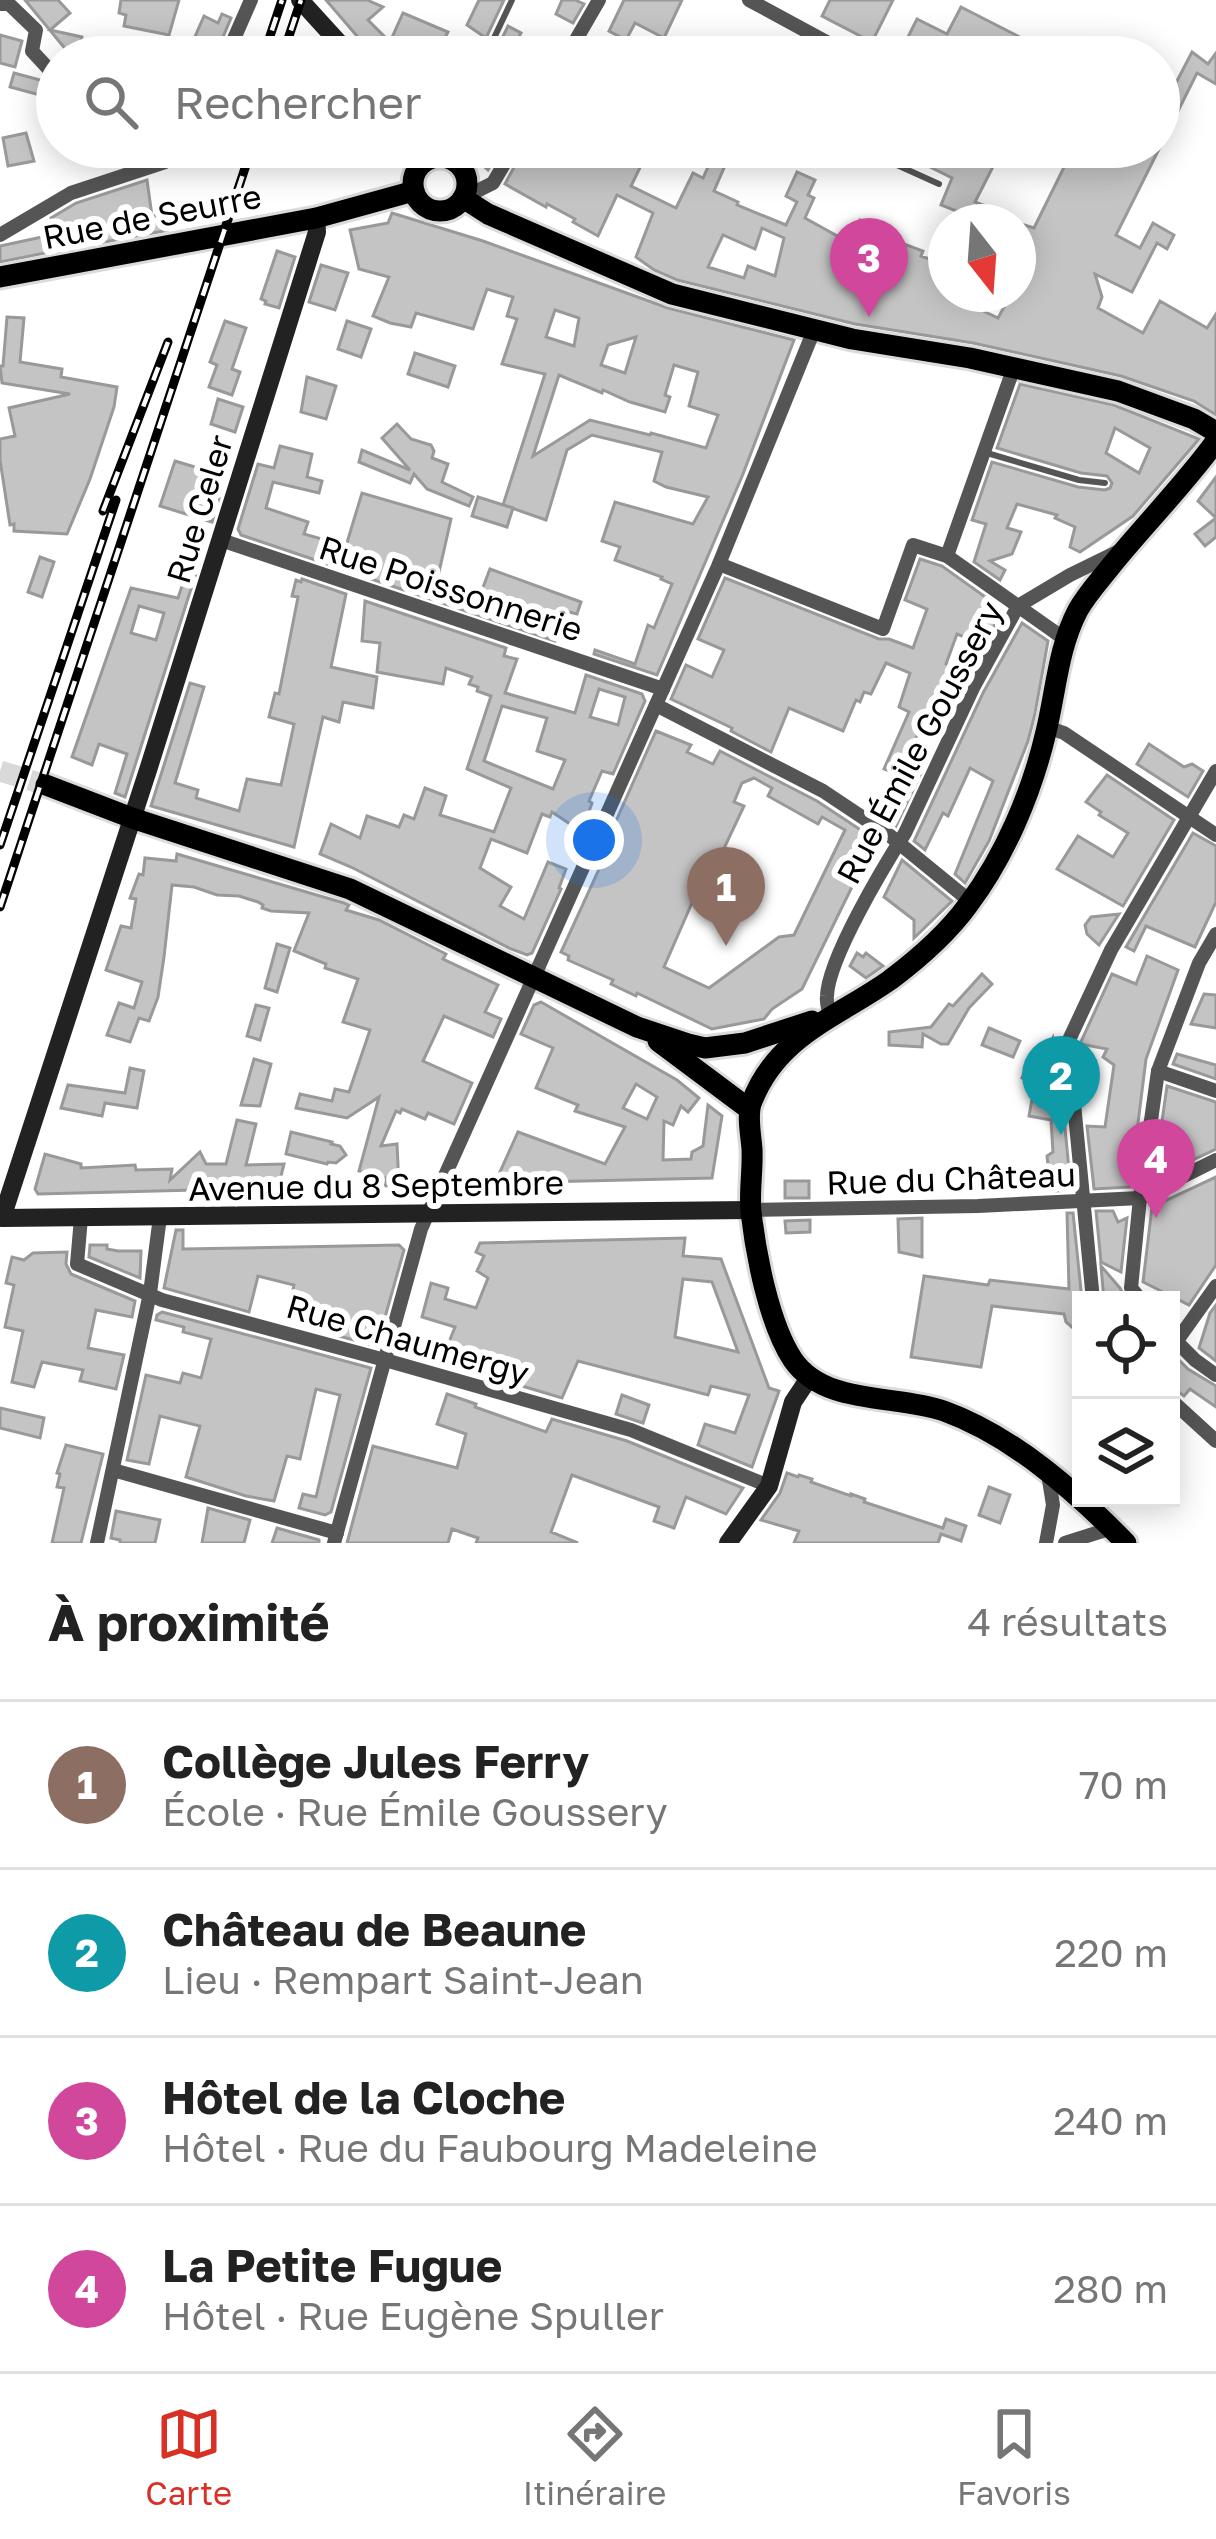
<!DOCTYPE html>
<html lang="fr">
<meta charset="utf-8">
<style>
:root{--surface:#fff;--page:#f2f2f2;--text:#222;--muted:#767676;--line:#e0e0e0;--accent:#d93025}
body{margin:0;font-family:"Golos Text",sans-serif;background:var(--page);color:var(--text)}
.controls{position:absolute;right:36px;bottom:36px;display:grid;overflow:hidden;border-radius:0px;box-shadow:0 6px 30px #0003}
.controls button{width:108px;height:108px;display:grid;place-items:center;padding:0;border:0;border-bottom:3px solid var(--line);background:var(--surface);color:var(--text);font:60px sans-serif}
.compass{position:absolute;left:928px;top:204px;width:108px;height:108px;border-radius:50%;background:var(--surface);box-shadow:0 6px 30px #0003;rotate:163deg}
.you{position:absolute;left:594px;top:840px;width:42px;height:42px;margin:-30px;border:9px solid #fff;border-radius:50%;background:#1a73e8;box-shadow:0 0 0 18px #1a73e833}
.badge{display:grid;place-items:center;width:78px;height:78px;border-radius:50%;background:var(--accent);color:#fff;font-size:39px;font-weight:700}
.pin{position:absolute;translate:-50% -99px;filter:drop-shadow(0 3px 6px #0008)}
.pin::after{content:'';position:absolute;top:63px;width:42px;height:36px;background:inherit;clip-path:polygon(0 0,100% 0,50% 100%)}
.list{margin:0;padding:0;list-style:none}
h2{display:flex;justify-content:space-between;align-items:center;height:156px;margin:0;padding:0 48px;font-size:51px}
h2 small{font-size:39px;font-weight:400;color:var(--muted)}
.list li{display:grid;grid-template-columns:78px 1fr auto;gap:36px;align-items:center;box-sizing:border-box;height:168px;padding:0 48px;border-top:3px solid var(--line)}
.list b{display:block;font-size:45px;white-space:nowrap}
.list p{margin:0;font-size:39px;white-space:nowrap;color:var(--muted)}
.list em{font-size:39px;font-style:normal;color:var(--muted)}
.icon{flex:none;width:66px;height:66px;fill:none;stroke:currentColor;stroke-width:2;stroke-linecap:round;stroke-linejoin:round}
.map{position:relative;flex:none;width:1216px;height:1543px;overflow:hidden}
.search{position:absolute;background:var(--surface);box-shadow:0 6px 30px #0003;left:36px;right:36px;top:36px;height:132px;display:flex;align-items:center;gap:30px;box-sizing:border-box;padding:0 42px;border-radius:66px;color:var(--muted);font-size:45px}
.sheet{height:828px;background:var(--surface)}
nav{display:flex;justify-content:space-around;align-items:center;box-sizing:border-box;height:168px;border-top:3px solid var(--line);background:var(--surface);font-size:33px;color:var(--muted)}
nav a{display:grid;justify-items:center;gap:6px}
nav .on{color:var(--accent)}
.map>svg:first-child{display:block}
</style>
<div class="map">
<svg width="1216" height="1543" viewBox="0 0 1216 1543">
<rect width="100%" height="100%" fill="#fff"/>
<!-- building -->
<g fill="#c4c4c4" stroke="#999" stroke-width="3" fill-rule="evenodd">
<polygon points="25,0 58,0 70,13 50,30 82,37 78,57 72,57"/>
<polygon points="121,0 179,0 169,35 124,26 126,15 119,13"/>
<polygon points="326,0 367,0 383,7 368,20 390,42 403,13 448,32 442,43 430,38 423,55 410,49 404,57 375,57"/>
<polygon points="479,0 504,0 486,38 467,25"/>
<polygon points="562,0 575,0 584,4 573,23 556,14"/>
<polygon points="624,0 682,0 664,38 635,23 626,40 609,31"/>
<polygon points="830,0 893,0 872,42 822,16"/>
<polygon points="961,7 1059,57 898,57 917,19 947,34"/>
<polygon points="222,14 231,18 215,56 190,48 204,16 218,23"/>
<polygon points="508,26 521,33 519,37 556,53 555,57 493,57"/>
<polygon points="0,35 22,41 15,67 0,63"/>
<path d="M1192 52 1208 64 1216 53V84L1197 73 1116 235 1140 248 1153 223 1174 235 1167 249 1157 243 1132 292 1095 274 1102 297 1098 308 1143 333 1160 301 1207 328 1216 314V415L1194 401 1121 376 973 343 855 324 677 280 654 270 636 257 653 213 617 195 598 236 573 222 575 219 547 204 546 207 505 184 525 147H574L614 164 623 147H650L631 186 676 208 693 173 703 178 717 147H733L714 191 738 202 737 205 786 225 797 202 786 196 797 172 815 180 808 195 814 198 805 218 850 243 860 220 879 229 877 234 923 251 921 256 946 265V294H975L971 305 998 318 1011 294H1018V223L1034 228 1074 147H1159V104L1164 106ZM762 228 784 238 775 276 748 266 744 278 708 267 723 235 755 249Z"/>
<polygon points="14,73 44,81 50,87 47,97 10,87"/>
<polygon points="26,133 34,161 8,166 3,138"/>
<polygon points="462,147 501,147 488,170"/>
<polygon points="890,147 1003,147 975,202 991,208 985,222 967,222 969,216 941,205 952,178"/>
<polygon points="147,180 152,216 166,213 169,230 99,243 90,220 67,232 68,237 56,240 51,218 76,203"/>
<path d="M392 213 483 241 668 308 794 340 743 474 657 675 594 654 595 650 635 664 648 625 654 628 672 584 661 579 662 577 615 560 620 547 602 541 615 502 693 524 708 497 666 487 654 481 662 452 592 435 567 450 546 520 503 505 545 374 502 364 517 319 507 316 513 297 487 289 473 329 416 313 411 327 390 323 373 316 389 277 359 269 350 230 388 223ZM555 310 579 318 574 346 546 337ZM636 337 625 373 601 365 608 345ZM674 365 698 372 689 406 718 415 706 448 651 433 650 435 590 420 533 456 559 375 602 393 603 390 630 402 665 412 670 397 665 395Z"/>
<polygon points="42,237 50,252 0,262 0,246"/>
<polygon points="277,251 295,257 279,308 265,304 266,301 261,299"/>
<polygon points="321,265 348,273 335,310 309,302"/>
<polygon points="7,317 24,318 20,362 62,369 61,377 117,387 114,407 90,479 67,534 14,531 14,524 10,525 0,460 0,439 15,436 9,408 70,394 2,383 0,366 3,366"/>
<polygon points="225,321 246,328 232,369 240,372 232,395 209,387 217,365 210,362"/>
<polygon points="347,321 371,329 361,357 338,349"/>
<polygon points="415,353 455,366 448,387 408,374"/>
<polygon points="307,377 336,386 326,419 301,412"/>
<path d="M1020 384 1114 405 1199 439 1133 516 1080 552 1070 547 1075 527 1055 518 1057 515 1017 504 1007 528 1021 532 1012 554 990 561 1005 570 1000 580 974 562 986 524 972 520 992 462 1078 487 1105 490 1110 488 1112 483 1107 476 1081 473 997 448ZM1115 428 1150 448 1139 473 1106 453Z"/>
<polygon points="218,399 243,407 235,432 211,424"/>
<polygon points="397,424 411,439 431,445 434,451 432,458 448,464 442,482 473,497 469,506 427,489 414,474 410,483 359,462 362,450 410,470 382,438"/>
<polygon points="280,446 312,454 307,477 322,481 319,493 273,482 266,508 308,522 304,534 346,546 362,493 451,519 437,581 480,595 490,569 581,602 577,614 565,611 555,641 368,578 369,559 354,556 351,572 241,535 238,529 258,464 274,468"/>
<polygon points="175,461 205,470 198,492 219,498 212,522 160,506"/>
<polygon points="1216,477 1216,537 1205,546 1195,534 1216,518 1198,501"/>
<polygon points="478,497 513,508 507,527 472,516"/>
<path d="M187 547 203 551 125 797 115 793 127 754 99 744 92 765 72 757 131 588 178 598 188 568 181 566ZM139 606 164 613 156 640 131 633Z"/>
<polygon points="40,557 54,562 42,597 28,592"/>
<polygon points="920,559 942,566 991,601 992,611 1000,615 984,645 957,634 946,664 968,674 942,727 925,719 911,748 929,756 896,826 886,819 900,795 893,792 900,775 884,769 909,712 899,707 910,673 886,663 871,694 864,692 860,702 856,700 843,731 789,708 771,752 731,731 732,728 671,699 686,665 712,677 724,650 698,639 725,578 879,639 889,639 913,648 927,609 905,600"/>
<polygon points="302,579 346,594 331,667 377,677 373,708 343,702 339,722 323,717 294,847 151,806 190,683 204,687 175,783 198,790 196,798 239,811 247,779 281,785 294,724 269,717 275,693 279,694 298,597 292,596 296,580 301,582"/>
<path d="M365 601 506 648 504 656 517 659 505 693 575 713 586 675 642 694 645 701 613 774 602 771 589 801 592 803 586 820 591 822 582 842 568 836 573 826 552 812 550 817 542 814 527 853 491 839 480 868 511 887 500 906 524 919 548 862 566 869 559 888 561 889 532 953 527 955 511 949 351 867 320 854 331 824 360 838 367 816 399 827 404 815 414 819 425 788 446 796 440 815 494 832 511 788 467 769 491 696 477 691 478 687 469 684 472 677 446 668 443 684 377 672 380 643 362 641ZM599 689 625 697 618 725 590 717ZM502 706 547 718 537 751 565 760 553 789 484 761Z"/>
<polygon points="1022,623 1048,641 1035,714 1028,741 989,841 965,883 955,874 993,781 970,768 948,816 943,813 925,850 914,841 983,693"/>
<path d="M656 731 691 745 687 752 713 764 720 751 817 801 882 844 871 848 802 989 772 1009 764 1019 712 1029 637 993 636 996 611 984 613 980 568 960 569 956 561 952 616 832 612 830ZM754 778 772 788 768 796 818 824 822 817 845 830 794 935 779 937 709 988 664 967 705 873 711 876 744 806 734 802 742 783Z"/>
<polygon points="1149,744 1184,767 1192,764 1203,771 1188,797 1137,764"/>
<polygon points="1107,775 1174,820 1123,906 1057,869 1078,836 1113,857 1128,833 1099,815 1101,812 1086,802"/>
<polygon points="1193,833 1216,846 1216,902 1195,947 1146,926 1134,951 1126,947"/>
<polygon points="177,854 344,903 349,905 346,910 379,920 446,954 443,959 498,985 485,1012 501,1019 493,1037 444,1016 423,1061 472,1083 454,1124 428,1113 425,1119 402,1109 400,1113 396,1111 381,1146 397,1144 399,1186 385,1186 386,1178 359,1171 379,1097 347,1118 296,1108 300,1094 332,1101 335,1089 349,1092 370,1030 343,1022 358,979 325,968 326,964 294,951 309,913 271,911 262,908 263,905 258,902 239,896 217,895 194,887 172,885 164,957 158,997 149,1021 139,1018 130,1042 107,1035 119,1003 134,1008 142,982 106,970 121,926 131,928 136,899 130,898 139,874 143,875 145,858 176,861"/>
<polygon points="902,860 952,901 914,938 914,920 884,897"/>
<polygon points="1119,914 1099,945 1087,934 1085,925 1091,917"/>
<polygon points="277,944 290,948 277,992 265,988"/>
<polygon points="857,953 863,957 866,953 883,966 866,978 850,966"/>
<polygon points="1147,956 1178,970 1146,1059 1130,1187 1094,1189 1087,1126 1105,1127 1114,1065 1103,1057 1107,1049 1080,1044 1112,974 1136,984"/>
<polygon points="982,974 992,984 969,1008 948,1044 941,1044 923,1034 922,1047 889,1045 889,1032 931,1027 949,1004 953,1006"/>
<polygon points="1204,994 1216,995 1216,1028 1191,1024"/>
<path d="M541 1002 677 1080 699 1098 688 1112 681 1106 673 1125 664 1121 663 1160 691 1159 692 1152 703 1146 708 1105 722 1116 712 1178 495 1183 518 1132 605 1164 625 1127 575 1111 578 1105 536 1088 553 1048 521 1034 534 1005ZM636 1084 657 1097 647 1119 623 1108Z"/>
<polygon points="256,1005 269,1008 260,1040 247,1036"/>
<polygon points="989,1028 1020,1041 1013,1057 982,1045"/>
<polygon points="1053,1038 1059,1066 1071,1190 1056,1191 1054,1166 1048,1165 1047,1156 1053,1152 1051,1120 1029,1116 1035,1083 1022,1078 1029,1061 1042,1066"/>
<polygon points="1177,1054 1216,1065 1216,1079 1173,1064"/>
<polygon points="254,1059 271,1064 260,1106 241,1105"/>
<polygon points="130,1068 144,1071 137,1108 105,1103 102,1116 61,1108 68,1085 125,1093"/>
<polygon points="1167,1086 1216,1102 1216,1149 1154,1178"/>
<polygon points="237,1120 256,1124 246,1165 284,1164 278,1188 38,1194 35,1189 45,1154 81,1164 81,1168 135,1165 136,1170 172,1169 170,1180 200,1152 206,1164 226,1164"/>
<polygon points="291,1132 332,1142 331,1144 340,1146 346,1155 336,1163 328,1162 327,1164 286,1154"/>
<polygon points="1216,1177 1216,1265 1189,1305 1143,1282 1152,1207"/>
<rect x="785" y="1181" width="24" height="17"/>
<polygon points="1096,1211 1113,1211 1118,1222 1127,1218 1121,1272 1101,1262"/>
<polygon points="1067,1213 1073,1213 1082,1300 1081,1335 1066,1322 1064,1314 992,1306 981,1367 911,1357 924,1276 988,1285 990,1280 1069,1289"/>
<polygon points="922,1218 922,1257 899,1252 898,1219"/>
<polygon points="810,1220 810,1232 786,1233 785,1221"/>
<polygon points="176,1230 183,1230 183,1249 399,1245 404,1250 378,1342 372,1345 335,1335 340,1315 290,1302 294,1285 258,1276 249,1312 164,1288"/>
<path d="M685 1238 683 1256 721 1259 769 1388 779 1391 752 1467 698 1445 705 1424 735 1433 749 1395 711 1386 708 1395 578 1361 562 1398 441 1362 455 1327 422 1317 431 1283 448 1288 445 1299 476 1308 488 1278 477 1271 484 1256 476 1252 480 1243ZM683 1279 712 1282 738 1352 675 1337Z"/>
<polygon points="90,1245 107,1245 107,1249 118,1251 141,1251 140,1278 89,1257"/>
<polygon points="67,1252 66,1264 71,1274 135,1301 132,1317 96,1310 88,1348 124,1355 116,1389 80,1381 83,1370 42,1362 34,1387 12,1382 23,1331 5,1327 14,1285 6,1283 12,1257 24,1260 33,1253"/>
<polygon points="1101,1266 1120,1288 1126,1300 1104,1300"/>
<polygon points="1216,1305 1216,1361 1199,1348 1210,1313"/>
<polygon points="162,1312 371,1368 331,1512 325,1515 299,1508 303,1494 316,1497 340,1395 316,1389 300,1459 287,1456 274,1501 246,1496 186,1477 200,1426 160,1416 149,1464 127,1460 146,1375 180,1383 183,1373 201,1378 211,1339 183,1332 184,1327 156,1320 157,1315"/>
<polygon points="1171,1352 1188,1369 1216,1386 1216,1407 1190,1389 1184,1396 1171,1386"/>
<polygon points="447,1394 476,1404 475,1407 546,1432 552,1419 627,1441 743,1488 726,1514 686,1497 674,1528 654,1521 659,1507 572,1475 551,1532 578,1543 476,1543 478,1538 452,1529 448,1543 347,1543 373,1446 457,1468 466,1434 437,1424"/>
<polygon points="622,1395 649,1405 643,1423 616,1414"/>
<polygon points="0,1408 44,1418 40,1438 0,1428"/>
<polygon points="66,1445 103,1454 81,1543 52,1543 64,1488 57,1487 60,1474 57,1473"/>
<polygon points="787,1473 798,1477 799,1475 812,1479 811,1482 851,1496 851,1494 865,1499 864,1502 943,1528 946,1519 966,1526 961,1541 941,1534 938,1543 794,1543 799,1531 761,1520 780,1493"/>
<polygon points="989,1487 1010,1495 1000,1523 979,1515"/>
<polygon points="208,1508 250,1520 244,1543 202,1543"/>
<polygon points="116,1511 160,1520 155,1543 120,1543 120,1540 111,1538"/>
<polygon points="277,1528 319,1540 319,1543 272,1543"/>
</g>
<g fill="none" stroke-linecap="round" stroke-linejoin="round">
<!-- primary-tunnel -->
<polyline stroke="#d9d9d9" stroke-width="21" stroke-dasharray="21 10" stroke-linecap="butt" points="0,771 46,785"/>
<!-- primary casing -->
<g stroke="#dbdbdb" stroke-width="27">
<g id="primary">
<circle cx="440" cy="184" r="27"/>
<polyline points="463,198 488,214 672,294 852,339 970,358 1118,391 1194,419 1216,432"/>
<polyline points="0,277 316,218 414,191"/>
<polyline points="46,785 132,818 350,889 637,1027 688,1044 705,1048 745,1043 812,1021"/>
<polyline points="658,1041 749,1109"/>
<path d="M1126 1543C1075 1491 1013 1436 944 1411 896 1394 825 1406 793 1360 769 1324 756 1255 751 1212 749 1192 753 1170 752 1149 751 1135 747 1117 751 1104 776 1036 836 1018 890 980 918 959 947 934 968 905 1005 856 1032 792 1046 732 1056 691 1058 648 1078 610 1087 594 1100 580 1111 566 1145 524 1184 485 1216 441"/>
</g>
</g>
<!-- lane -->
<g stroke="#555" stroke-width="6">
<polyline points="485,57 512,0"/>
<polyline points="857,147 939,184"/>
<polyline points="987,453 1079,480 1105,483"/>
</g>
<!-- street -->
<g stroke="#555" stroke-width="14">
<polyline points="749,0 854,57"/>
<polyline points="0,4 9,4 36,30 32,51 57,78"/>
<polyline points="226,57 251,0"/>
<polyline points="566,57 599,0"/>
<polyline points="463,198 493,183 514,147"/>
<polyline points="0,235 71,193 165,162 187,147"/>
<polyline points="221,540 663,689"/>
<polyline points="947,556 1014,367"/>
<polyline points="719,564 883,629 913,545 947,556 1066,640"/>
<polyline points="656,705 823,791 889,835 971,902"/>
<polyline points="1047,727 1064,733 1216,835"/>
<path d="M830 1015C828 1007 826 1004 827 996 828 959 884 866 905 833L973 688 1018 606 1070 575 1119 551"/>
<polyline points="1158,1071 1216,1091"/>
<polyline points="751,1210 978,1206 1140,1198 1216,1160"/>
<polyline points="81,1218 77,1264 162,1300 385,1360 631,1430 769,1486"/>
<polyline points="1093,1300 1068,1042 1111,950 1216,771"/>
<polyline points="1141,1300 1131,1288 1140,1198 1158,1071 1199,963 1216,934"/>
<polyline points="1171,1336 1195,1360 1216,1375"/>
<polyline points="1176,1342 1216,1286"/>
<polyline points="1171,1400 1216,1441"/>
<polyline points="113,1470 337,1533"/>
<polyline points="97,1543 150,1293 160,1217"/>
<polyline points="334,1543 421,1229 719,564 814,330"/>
<polyline points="1046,1543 1053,1505 1048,1474"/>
<polyline points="1065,1543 1112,1528"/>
</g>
<!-- secondary -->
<g stroke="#222" stroke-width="18">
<polyline points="300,0 352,57"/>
<polyline points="424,147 429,159"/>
<polyline points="316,218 317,232 149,767 2,1218 751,1210"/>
<polyline points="728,1543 769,1486 793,1402 809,1378"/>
</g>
<!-- primary -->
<use href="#primary" stroke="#000" stroke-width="21"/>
<!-- rail casing -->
<g stroke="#000" stroke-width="9">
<g id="rail">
<polyline points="263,57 282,0"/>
<polyline points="282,57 301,0"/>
<polyline points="103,511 168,342"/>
<polyline points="0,845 116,500"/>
<polyline points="0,907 252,147"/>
</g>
</g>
<!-- rail -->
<use href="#rail" stroke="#fff" stroke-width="4.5" stroke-dasharray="14" stroke-linecap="butt"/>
</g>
<g text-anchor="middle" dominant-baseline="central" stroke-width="12" stroke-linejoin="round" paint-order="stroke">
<!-- street labels -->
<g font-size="33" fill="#000" stroke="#fff">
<text transform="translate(152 216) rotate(-11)">Rue de Seurre</text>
<text transform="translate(199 509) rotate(-73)">Rue Celer</text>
<text transform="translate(451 588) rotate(18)">Rue Poissonnerie</text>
<text transform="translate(919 742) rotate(-62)">Rue Émile Goussery</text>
<text transform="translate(951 1178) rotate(-2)">Rue du Château</text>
<text transform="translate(376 1185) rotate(-1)">Avenue du 8 Septembre</text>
<text transform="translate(408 1339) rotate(16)">Rue Chaumergy</text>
</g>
</g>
</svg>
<div class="controls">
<button><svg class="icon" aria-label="locate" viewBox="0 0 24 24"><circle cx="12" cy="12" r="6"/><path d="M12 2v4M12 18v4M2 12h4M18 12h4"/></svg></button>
<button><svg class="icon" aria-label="layers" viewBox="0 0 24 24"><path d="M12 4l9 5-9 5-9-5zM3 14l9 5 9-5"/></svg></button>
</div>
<svg class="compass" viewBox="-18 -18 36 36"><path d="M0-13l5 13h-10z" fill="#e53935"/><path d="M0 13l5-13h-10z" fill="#767676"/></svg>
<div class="you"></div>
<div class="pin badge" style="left:726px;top:946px;background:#8d6e63">1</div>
<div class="pin badge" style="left:1061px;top:1135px;background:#0f9aa8">2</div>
<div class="pin badge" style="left:869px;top:317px;background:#d1479c">3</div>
<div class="pin badge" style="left:1156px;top:1218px;background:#d1479c">4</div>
<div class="search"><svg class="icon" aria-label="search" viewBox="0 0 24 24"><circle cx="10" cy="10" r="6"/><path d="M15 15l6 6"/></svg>Rechercher</div>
</div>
<section class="sheet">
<h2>À proximité<small>4 résultats</small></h2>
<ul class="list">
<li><span class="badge" style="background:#8d6e63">1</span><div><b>Collège Jules Ferry</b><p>École · Rue Émile Goussery</p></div><em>70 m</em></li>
<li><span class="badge" style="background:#0f9aa8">2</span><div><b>Château de Beaune</b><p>Lieu · Rempart Saint-Jean</p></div><em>220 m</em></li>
<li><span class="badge" style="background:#d1479c">3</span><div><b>Hôtel de la Cloche</b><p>Hôtel · Rue du Faubourg Madeleine</p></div><em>240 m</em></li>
<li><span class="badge" style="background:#d1479c">4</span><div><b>La Petite Fugue</b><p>Hôtel · Rue Eugène Spuller</p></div><em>280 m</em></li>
</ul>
</section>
<nav>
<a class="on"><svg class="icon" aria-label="map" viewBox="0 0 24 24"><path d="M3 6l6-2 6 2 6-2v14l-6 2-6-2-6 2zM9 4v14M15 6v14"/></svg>Carte</a>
<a><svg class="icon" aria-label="directions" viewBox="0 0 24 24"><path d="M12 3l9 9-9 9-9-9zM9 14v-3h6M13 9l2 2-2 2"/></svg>Itinéraire</a>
<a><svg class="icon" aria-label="saved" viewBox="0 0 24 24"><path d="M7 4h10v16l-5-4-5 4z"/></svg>Favoris</a>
</nav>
